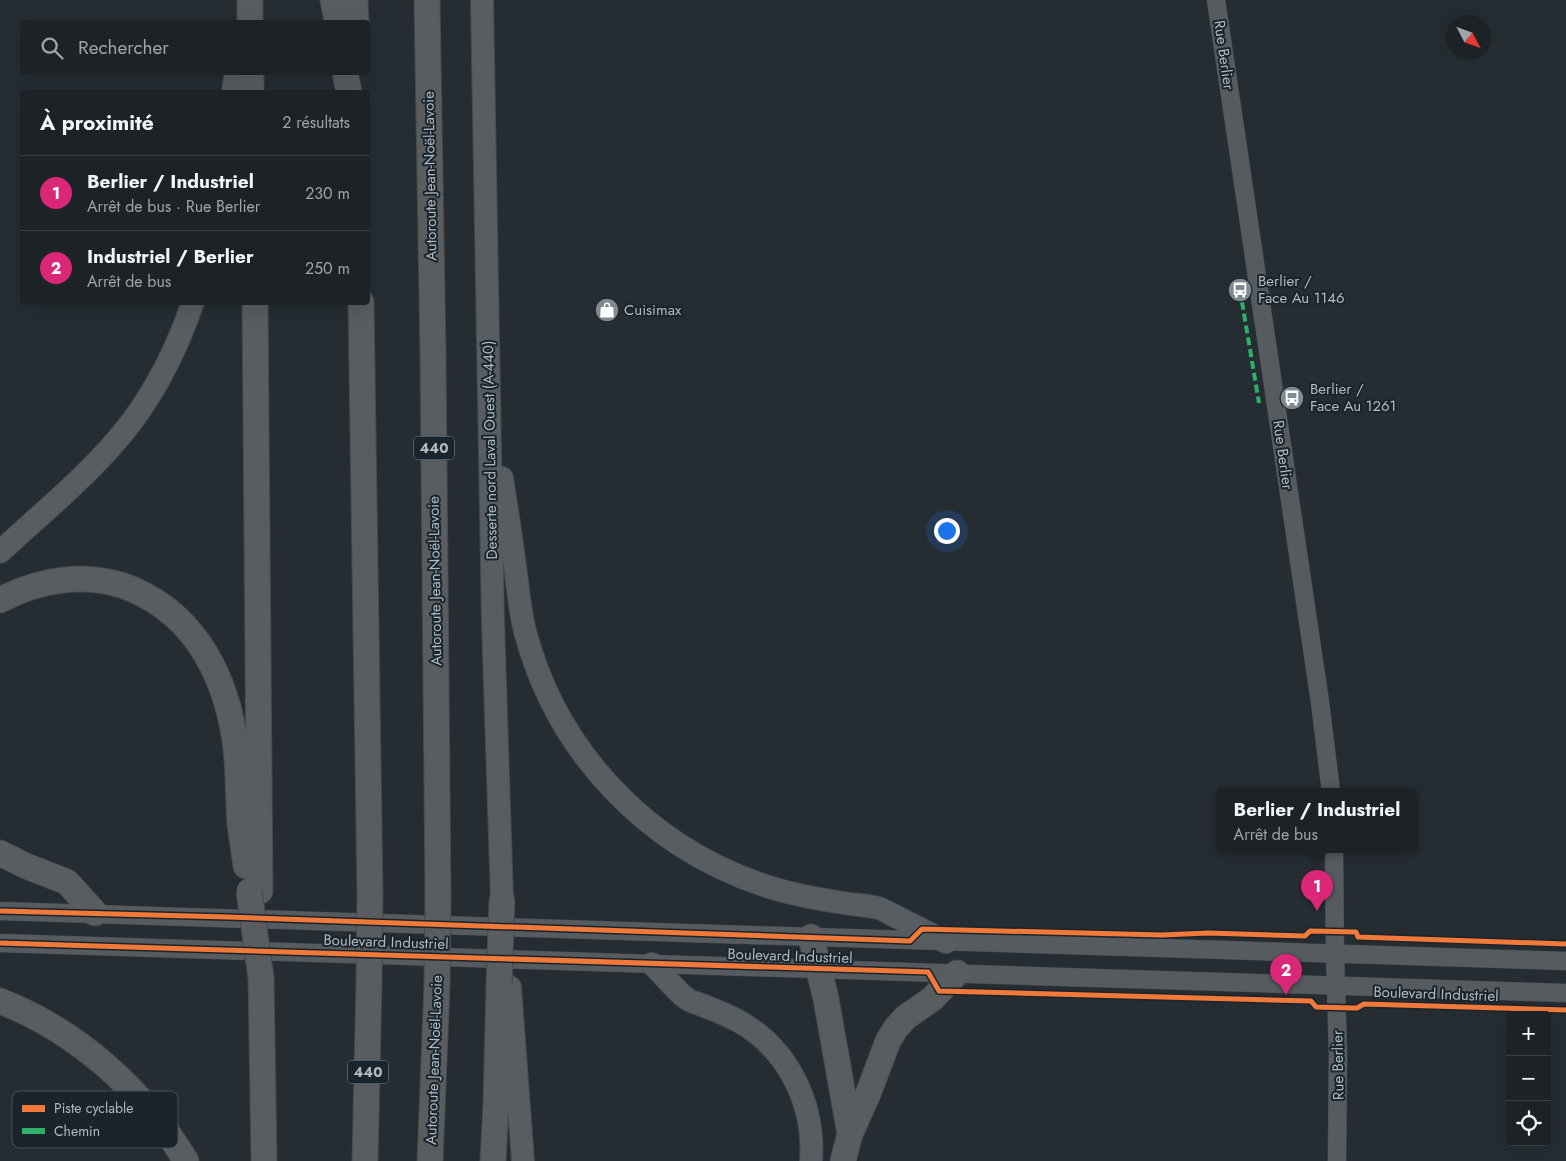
<!DOCTYPE html>
<html lang="fr">
<meta charset="utf-8">
<style>
:root{--surface:#1c2226;--page:#292f32;--text:#f1f3f6;--muted:#a0a4a7;--line:#3a3f43;--accent:#db2777}
body{margin:0;font-family:Jost,sans-serif;background:var(--page);color:var(--text)}
.controls{position:absolute;right:15px;bottom:15px;display:grid;overflow:hidden;border-radius:5px;box-shadow:0 5px 20px #0002}
.controls button{width:45px;height:45px;display:grid;place-items:center;padding:0;border:0;border-bottom:1px solid var(--line);background:var(--surface);color:var(--text);font:25px sans-serif}
.compass{position:absolute;left:1446px;top:15px;width:45px;height:45px;border-radius:50%;background:var(--surface);box-shadow:0 5px 20px #0002;rotate:131deg}
.you{position:absolute;left:946px;top:530px;width:18px;height:18px;margin:-12px;border:4px solid #fff;border-radius:50%;background:#1a73e8;box-shadow:0 0 0 8px #1a73e833}
.badge{display:grid;place-items:center;width:32px;height:32px;border-radius:50%;background:var(--accent);color:#fff;font-size:16px;font-weight:700}
.pin{position:absolute;translate:-50% -41px;filter:drop-shadow(0 1px 2px #0008)}
.pin::after{content:'';position:absolute;top:26px;width:18px;height:15px;background:inherit;clip-path:polygon(0 0,100% 0,50% 100%)}
.popup{position:absolute;left:1217px;top:788px;width:200px;height:65px;box-sizing:border-box;display:grid;place-content:center;border-radius:5px;background:var(--surface);filter:drop-shadow(0 1px 4px #0005);font-size:16px;white-space:nowrap;color:var(--muted)}
.popup b{font-size:19px;color:var(--text)}
.popup::after{content:'';position:absolute;left:50%;top:100%;margin-left:-10px;border:10px solid transparent;border-top-color:var(--surface)}
.list{margin:0;padding:0;list-style:none}
h2{display:flex;justify-content:space-between;align-items:center;height:65px;margin:0;padding:0 20px;font-size:21px}
h2 small{font-size:16px;font-weight:400;color:var(--muted)}
.list li{display:grid;grid-template-columns:32px 1fr auto;gap:15px;align-items:center;box-sizing:border-box;height:75px;padding:0 20px;border-top:1px solid var(--line)}
.list b{display:block;font-size:19px;white-space:nowrap}
.list p{margin:0;font-size:16px;white-space:nowrap;color:var(--muted)}
.list em{font-size:16px;font-style:normal;color:var(--muted)}
.icon{flex:none;width:28px;height:28px;fill:none;stroke:currentColor;stroke-width:2;stroke-linecap:round;stroke-linejoin:round}
.map{position:relative;flex:none;width:1566px;height:1161px;overflow:hidden}
.search{position:absolute;background:var(--surface);box-shadow:0 5px 20px #0002;left:20px;top:20px;width:350px;height:55px;display:flex;align-items:center;gap:12px;box-sizing:border-box;padding:0 18px;border-radius:5px;color:var(--muted);font-size:19px}
.panel{position:absolute;background:var(--surface);box-shadow:0 5px 20px #0002;left:20px;top:90px;width:350px;height:215px;border-radius:5px}
.map>svg:first-child{display:block}
</style>
<div class="map">
<svg width="1566" height="1161" viewBox="0 0 1566 1161">
<rect width="100%" height="100%" fill="#262d32"/>
<g fill="none" stroke-linecap="round" stroke-linejoin="round">
<!-- minor casing -->
<g stroke="#44494d" stroke-width="19">
<g id="minor">
<polyline points="1216,0 1320,702 1331,792"/>
<polyline points="1334,850 1335,954 1338,1053 1337,1161"/>
<polyline points="0,911 1566,961"/>
<polyline points="0,943 1566,993"/>
</g>
</g>
<!-- major casing -->
<g stroke="#434a4f" stroke-width="24">
<g id="major">
<polyline points="482,0 493,623 502,899"/>
<polyline points="233,92 236,72"/>
<path d="M502 478C506 505 511 533 514 560 518 584 519 608 525 631 556 751 647 846 763 885 789 894 817 899 844 903 855 905 867 905 878 908 885 910 892 915 899 918 915 926 930 934 946 942"/>
<path d="M0 552C44 511 93 472 130 424 158 387 178 346 193 302"/>
<path d="M652 964C662 973 677 992 687 999 691 1002 697 1003 702 1005 715 1010 728 1015 740 1022 789 1050 815 1105 811 1161"/>
<polyline points="510,987 523,1161"/>
</g>
</g>
<!-- highway casing -->
<g stroke="#43494d" stroke-width="27">
<g id="highway">
<polyline points="250,0 250,22"/>
<polyline points="333,0 337,22"/>
<polyline points="355,0 356,22"/>
<polyline points="427,0 433,355 438,896"/>
<polyline points="251,72 251,92"/>
<polyline points="345,72 349,92"/>
<polyline points="255,302 260,891"/>
<polyline points="361,302 370,894"/>
<path d="M0 600C41 579 88 571 132 589 198 617 228 681 236 749 239 774 238 800 240 825 242 839 244 852 246 866"/>
<polyline points="0,853 26,866 67,882 95,913"/>
<polyline points="811,937 826,999 850,1134"/>
<polyline points="261,978 264,1161"/>
<path d="M0 1001C77 1031 143 1090 186 1161"/>
<polyline points="365,1161 369,982"/>
<polyline points="430,1161 437,985"/>
<polyline points="493,1161 496,1103 499,986"/>
<polyline points="843,1161 850,1134 868,1094 888,1041 896,1028 906,1017 932,999 957,973"/>
</g>
</g>
<!-- minor -->
<use href="#minor" stroke="#565b60" stroke-width="18"/>
<!-- major -->
<use href="#major" stroke="#585d62" stroke-width="22"/>
<!-- highway -->
<use href="#highway" stroke="#5a5d60" stroke-width="25"/>
<!-- highway-bridge casing -->
<g stroke="#43494d" stroke-width="27" stroke-linecap="butt">
<g id="highway-bridge">
<polyline points="249,891 261,978"/>
<polyline points="369,982 370,894"/>
<polyline points="437,985 438,896"/>
<polyline points="499,986 502,899"/>
</g>
</g>
<!-- highway-bridge -->
<use href="#highway-bridge" stroke="#5a5d60" stroke-width="25"/>
<!-- quiet -->
<polyline stroke="#2db169" stroke-width="4" stroke-dasharray="8 4" stroke-linecap="butt" points="1240,290 1259,403"/>
<!-- cycleway casing -->
<g stroke="#1a242c" stroke-width="8">
<g id="cycleway">
<polyline points="0,911 228,917 910,941 922,929 1162,935 1208,933 1305,936 1310,931 1356,932 1358,937 1566,944"/>
<polyline points="0,943 928,972 939,991 1311,1001 1316,1007 1353,1008 1357,1008 1364,1004 1566,1010"/>
</g>
</g>
<!-- cycleway -->
<use href="#cycleway" stroke="#f17a3a" stroke-width="5"/>
</g>
<!-- icons -->
<defs>
<g id="bus-disc" transform="scale(1.25)"><circle r="9.5" fill="#7f8991" stroke="#1a242c"/><path d="M-5-6H5V4H4V6H2V4H-2V6H-4V4H-5ZM-3.5-4V0h7V-4ZM-3.5 1.2v1.5H-2V1.2ZM2 1.2v1.5H3.5V1.2Z" fill="#fff"/></g>
<g id="shop-disc" transform="scale(1.25)"><circle r="9.5" fill="#7f8991" stroke="#1a242c"/><path d="M-5-2.5h2.3a2.7 3.5 0 0 1 5.4 0H5L5.5 6h-11ZM-1.5-2.5h3a1.5 2.3 0 0 0-3 0Z" fill="#fff"/></g>
</defs>
<g fill-rule="evenodd">
<use href="#bus-disc" x="1240" y="290"/>
<use href="#shop-disc" x="607" y="310"/>
<use href="#bus-disc" x="1292" y="398"/>
</g>
<g text-anchor="middle" dominant-baseline="central" stroke-width="4" stroke-linejoin="round" paint-order="stroke">
<!-- shield labels -->
<g fill="#1a242c" stroke="#828e96" stroke-width="1">
<rect x="414" y="436.5" width="40" height="23" rx="4"/>
<rect x="348" y="1060.5" width="40" height="23" rx="4"/>
</g>
<g font-size="14" font-weight="bold" fill="#afbbc4">
<text x="434" y="448">440</text>
<text x="368" y="1072">440</text>
</g>
<!-- street labels -->
<g font-size="15" fill="#afbbc4" stroke="#1a242c">
<text transform="translate(1224 55) rotate(82)">Rue Berlier</text>
<text transform="translate(430 176) rotate(-91)">Autoroute Jean-Noël-Lavoie</text>
<text transform="translate(490 450) rotate(-91)">Desserte nord Laval Ouest (A-440)</text>
<text transform="translate(1283 455) rotate(82)">Rue Berlier</text>
<text transform="translate(435 581) rotate(-91)">Autoroute Jean-Noël-Lavoie</text>
<text transform="translate(386 942) rotate(2)">Boulevard Industriel</text>
<text transform="translate(790 956) rotate(2)">Boulevard Industriel</text>
<text transform="translate(1436 994) rotate(2)">Boulevard Industriel</text>
<text transform="translate(434 1060) rotate(-88)">Autoroute Jean-Noël-Lavoie</text>
<text transform="translate(1338 1065) rotate(-91)">Rue Berlier</text>
</g>
<!-- poi labels -->
<g font-size="15" fill="#afbbc4" stroke="#1a242c" text-anchor="start">
<text x="1258" y="281">Berlier /<tspan x="1258" dy="17">Face Au 1146</tspan></text>
<text x="624" y="310">Cuisimax</text>
<text x="1310" y="389">Berlier /<tspan x="1310" dy="17">Face Au 1261</tspan></text>
</g>
</g>
<!-- legend -->
<rect x="12" y="1091" width="166" height="57" rx="8" fill="#1a242c" stroke="#47515a" stroke-width="1"/>
<rect x="22" y="1105" width="23" height="7" fill="#f17a3a"/>
<rect x="22" y="1128" width="23" height="6" fill="#2db169"/>
<g font-size="14" fill="#afbbc4">
<text x="54" y="1113">Piste cyclable</text>
<text x="54" y="1136">Chemin</text>
</g>
</svg>
<div class="controls">
<button>+</button>
<button>−</button>
<button><svg class="icon" aria-label="locate" viewBox="0 0 24 24"><circle cx="12" cy="12" r="6"/><path d="M12 2v4M12 18v4M2 12h4M18 12h4"/></svg></button>
</div>
<svg class="compass" viewBox="-18 -18 36 36"><path d="M0-13l5 13h-10z" fill="#e53935"/><path d="M0 13l5-13h-10z" fill="#a0a4a7"/></svg>
<div class="you"></div>
<div class="pin badge" style="left:1317px;top:911px">1</div>
<div class="popup"><b>Berlier / Industriel</b>Arrêt de bus</div>
<div class="pin badge" style="left:1286px;top:995px">2</div>
<div class="search"><svg class="icon" aria-label="search" viewBox="0 0 24 24"><circle cx="10" cy="10" r="6"/><path d="M15 15l6 6"/></svg>Rechercher</div>
<section class="panel">
<h2>À proximité<small>2 résultats</small></h2>
<ul class="list">
<li><span class="badge">1</span><div><b>Berlier / Industriel</b><p>Arrêt de bus · Rue Berlier</p></div><em>230 m</em></li>
<li><span class="badge">2</span><div><b>Industriel / Berlier</b><p>Arrêt de bus</p></div><em>250 m</em></li>
</ul>
</section>
</div>
